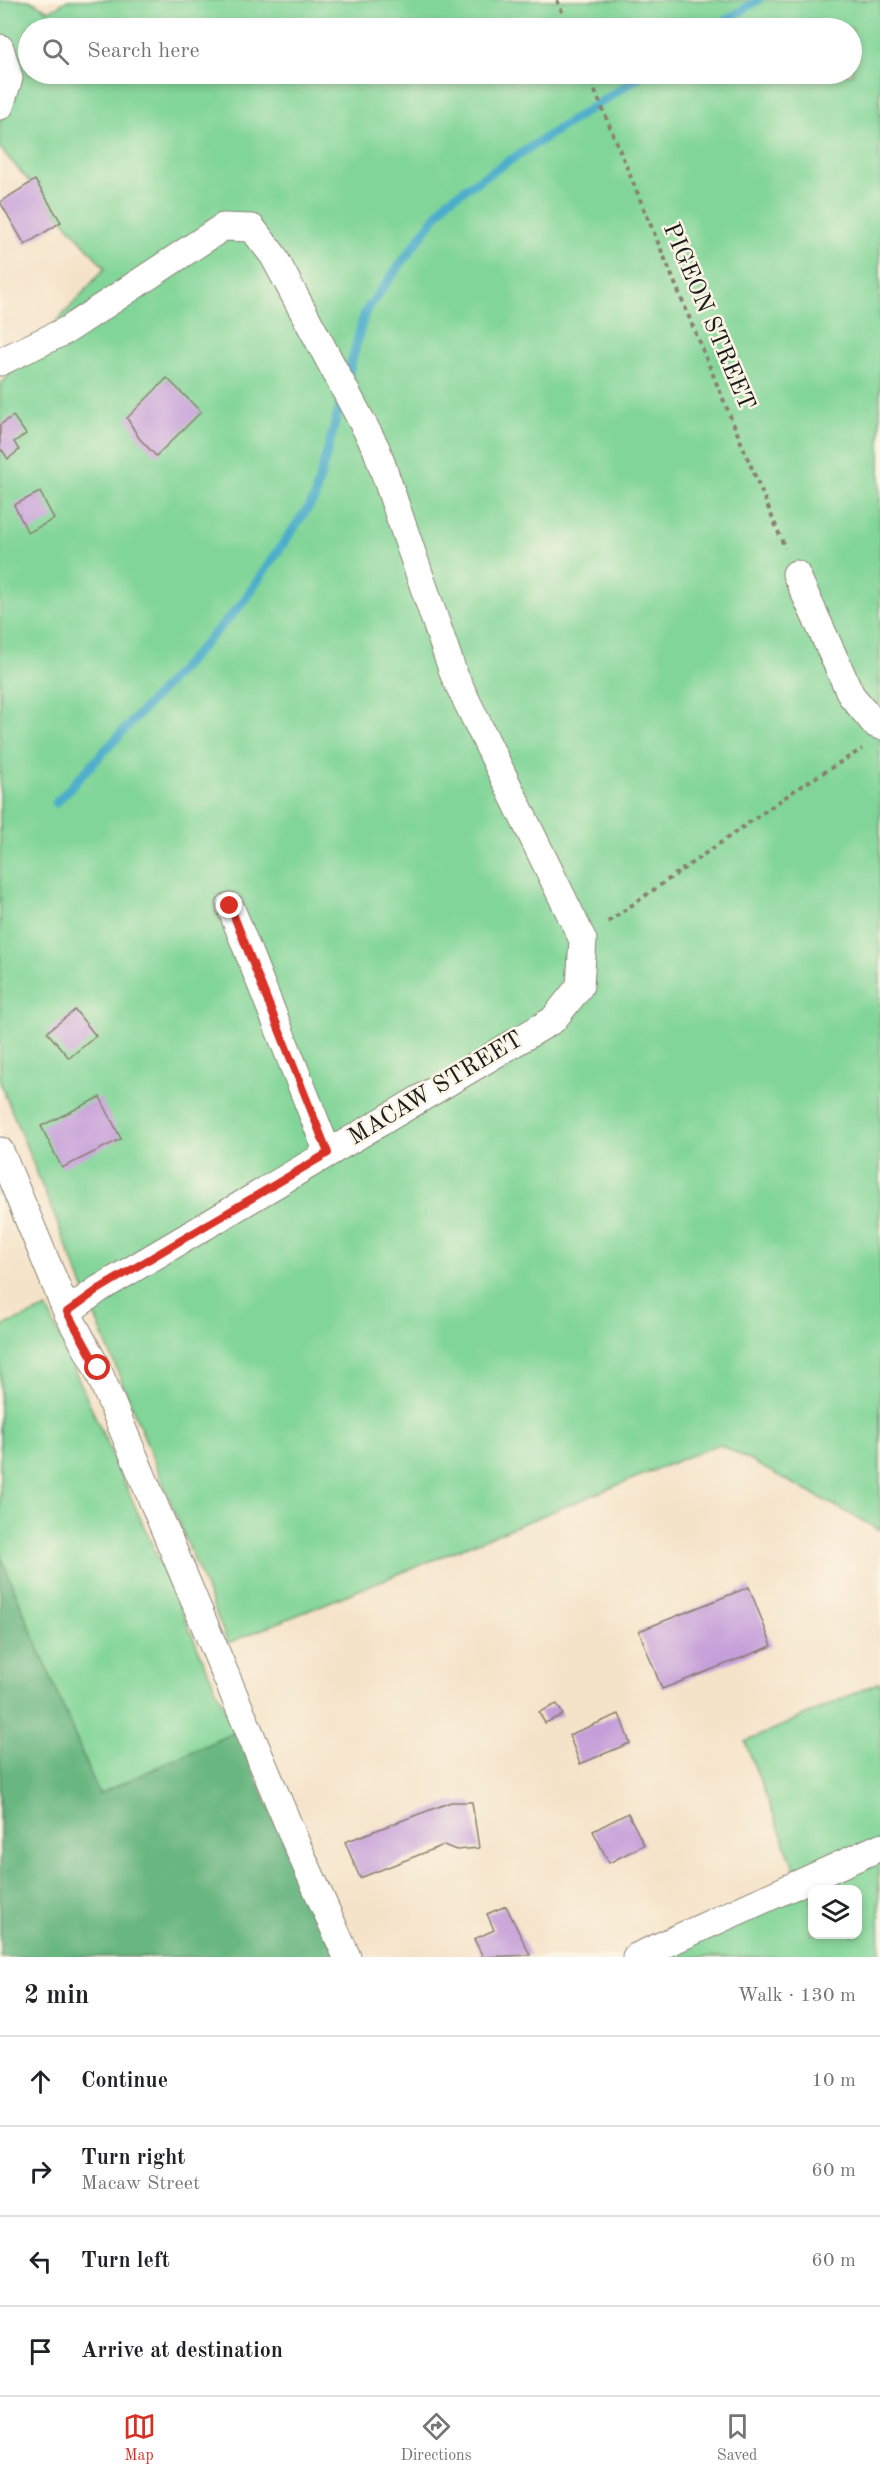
<!DOCTYPE html>
<meta charset="utf-8">
<style>
:root{--surface:#fff;--page:#f2f2f2;--text:#202124;--muted:#757577;--line:#e0e0e0;--accent:#d93025}
body{margin:0;font-family:"Old Standard TT",serif;background:var(--page);color:var(--text)}
.controls{position:absolute;right:18px;bottom:18px;display:grid;overflow:hidden;border-radius:12px;box-shadow:0 3px 9px #0003}
.controls button{width:54px;height:54px;display:grid;place-items:center;padding:0;border:0;border-bottom:2px solid var(--line);background:var(--surface);color:var(--text);font:30px sans-serif}
.stop{position:absolute;width:18px;height:18px;margin:-14px;border:4px solid #d93025;border-radius:50%;background:#fff}
.stop.end{background:#d93025;border-color:#fff;box-shadow:0 2px 6px #0008}
.list{margin:0;padding:0;list-style:none}
h2{display:flex;justify-content:space-between;align-items:center;height:78px;margin:0;padding:0 24px;font-size:26px}
h2 small{font-size:20px;font-weight:400;color:var(--muted)}
.list li{display:grid;grid-template-columns:39px 1fr auto;gap:18px;align-items:center;box-sizing:border-box;height:90px;padding:0 24px;border-top:2px solid var(--line)}
.list b{display:block;font-size:22px;white-space:nowrap}
.list p{margin:0;font-size:20px;white-space:nowrap;color:var(--muted)}
.list em{font-size:20px;font-style:normal;color:var(--muted)}
.icon{flex:none;width:33px;height:33px;fill:none;stroke:currentColor;stroke-width:2;stroke-linecap:round;stroke-linejoin:round}
.map{position:relative;flex:none;width:880px;height:1957px;overflow:hidden}
.search{position:absolute;background:var(--surface);box-shadow:0 3px 9px #0003;left:18px;right:18px;top:18px;height:66px;display:flex;align-items:center;gap:15px;box-sizing:border-box;padding:0 21px;border-radius:33px;color:var(--muted);font-size:22px}
.sheet{height:438px;background:var(--surface)}
nav{display:flex;justify-content:space-around;align-items:center;box-sizing:border-box;height:84px;border-top:2px solid var(--line);background:var(--surface);font-size:16px;color:var(--muted)}
nav a{display:grid;justify-items:center;gap:3px}
nav .on{color:var(--accent)}
.map>svg:first-child{display:block}
</style>
<div class="map">
<svg width="880" height="1957" viewBox="0 0 880 1957">
<rect width="100%" height="100%" fill="#fcf5e5"/>
<filter id="ink" filterUnits="userSpaceOnUse"><feTurbulence type="fractalNoise" baseFrequency=".0167" numOctaves="2"/><feDisplacementMap in="SourceGraphic" scale="12" xChannelSelector="R" yChannelSelector="G"/><feConvolveMatrix kernelMatrix="1 2 1 2 8 2 1 2 1" color-interpolation-filters="sRGB"/></filter>
<filter id="wash" filterUnits="userSpaceOnUse"><feTurbulence type="fractalNoise" baseFrequency=".008" numOctaves="4" result="noise"/><feDisplacementMap in="SourceGraphic" scale="24" xChannelSelector="R" yChannelSelector="G"/><feGaussianBlur stdDeviation="1.35" result="paint"/><feColorMatrix in="noise" values="0 0 0 0 0 0 0 0 0 0 0 0 0 0 0 0 0 1.4 0 .05"/><feComposite in="paint" operator="in"/></filter>
<g filter="url(#wash)">
<rect width="100%" height="100%" fill="#f5e3c9"/>
<!-- green -->
<g fill="#81d598" stroke="#4e785a" stroke-width="1.5" fill-rule="evenodd">
<path d="M0 0H29L49 11 68 0H880V1530L719 1444 228 1643 0 1082V385L105 268 0 148ZM28 28H852V74H28Z"/>
<polygon points="47,1308 235,1732 99,1795 0,1555 0,1327"/>
<polygon points="880,1682 880,1842 798,1877 745,1742"/>
<path d="M878 1860 880 1957H654ZM812 1890H858V1934H812Z"/>
</g>
<!-- forest -->
<polygon fill="#68b680" stroke="#42694e" stroke-width="1.5" points="0,1555 99,1794 235,1732 338,1957 0,1957"/>
<g fill="none" stroke-linecap="round" stroke-linejoin="round">
<!-- stream -->
<g stroke="#4cadcb" stroke-width="9">
<polyline points="714,28 758,0"/>
<polyline points="347,379 365,312 447,201 644,74"/>
<polyline points="56,803 240,606 314,499 342,398"/>
</g>
</g>
<g id="blocks">
<!-- building -->
<g fill="#c49dd9">
<polygon points="35,180 61,222 25,245 0,202"/>
<polygon points="167,378 201,412 156,456 139,438 127,418"/>
<polygon points="13,416 26,434 14,442 19,450 8,459 2,450 0,452 0,425"/>
<polygon points="40,492 54,519 28,533 14,505"/>
<polygon points="75,1010 96,1036 69,1058 47,1032"/>
<polygon points="100,1097 121,1139 62,1168 41,1126"/>
<polygon points="749,1587 772,1646 662,1689 639,1631"/>
<polygon points="557,1704 563,1715 545,1723 539,1712"/>
<polygon points="619,1714 630,1743 580,1764 569,1735"/>
<polygon points="451,1802 472,1802 479,1848 456,1850 444,1845 360,1878 345,1842"/>
<polygon points="628,1813 644,1845 609,1863 593,1831"/>
<polygon points="506,1906 530,1955 483,1957 474,1939 494,1930 487,1914"/>
</g>
</g>
</g>
<g filter="url(#ink)">
<use href="#blocks" fill-opacity="0" stroke="#888072" stroke-width="1.5"/>
<g fill="none" stroke-linecap="round" stroke-linejoin="round">
<!-- street casing -->
<g stroke="#888072" stroke-width="29">
<g id="street">
<polyline points="0,48 9,78 0,106"/>
<polyline points="0,362 67,330 223,227 252,228 273,255 376,448 454,675 583,940 580,986 553,1020 99,1289 67,1312"/>
<polyline points="796,574 851,695 875,724 880,726"/>
<polyline points="230,906 328,1153"/>
<polyline points="0,1151 67,1312 97,1368 296,1843 347,1957"/>
<polyline points="636,1957 880,1847"/>
</g>
</g>
<!-- path -->
<g stroke="#888072" stroke-width="4" stroke-dasharray="4.5 4.5" stroke-linecap="butt">
<polyline points="557,0 569,28"/>
<polyline points="588,74 785,548"/>
<polyline points="608,922 798,788 862,749"/>
</g>
<!-- street -->
<use href="#street" stroke="#fff" stroke-width="27"/>
</g>
</g>
<g fill="none" stroke-linecap="round" stroke-linejoin="round" filter="url(#ink)">
<!-- route -->
<polyline stroke="#d93025" stroke-width="8" points="98,1368 67,1312 99,1289 328,1153 230,906"/>
</g>
<g text-anchor="middle" dominant-baseline="central" stroke-width="5" stroke-linejoin="round" paint-order="stroke">
<!-- street labels -->
<g font-size="24" fill="#1c1c1c" stroke="#fcf5e5">
<text transform="translate(708 317) rotate(67)">PIGEON STREET</text>
<text transform="translate(436 1089) rotate(-31)">MACAW STREET</text>
</g>
</g>
</svg>
<div class="controls">
<button><svg class="icon" aria-label="layers" viewBox="0 0 24 24"><path d="M12 4l9 5-9 5-9-5zM3 14l9 5 9-5"/></svg></button>
</div>
<div class="stop" style="left:98px;top:1368px"></div>
<div class="stop end" style="left:230px;top:906px"></div>
<div class="search"><svg class="icon" aria-label="search" viewBox="0 0 24 24"><circle cx="10" cy="10" r="6"/><path d="M15 15l6 6"/></svg>Search here</div>
</div>
<section class="sheet">
<h2>2 min<small>Walk · 130 m</small></h2>
<ul class="list">
<li><svg class="icon" aria-label="ahead" viewBox="0 0 24 24"><path d="M12 20V5M6 11l6-6 6 6"/></svg><div><b>Continue</b></div><em>10 m</em></li>
<li><svg class="icon" aria-label="right" viewBox="0 0 24 24"><path d="M7 20v-9h11M14 6l5 5-5 5"/></svg><div><b>Turn right</b><p>Macaw Street</p></div><em>60 m</em></li>
<li><svg class="icon" aria-label="left" viewBox="0 0 24 24"><path d="M17 20v-9H6M10 6l-5 5 5 5"/></svg><div><b>Turn left</b></div><em>60 m</em></li>
<li><svg class="icon" aria-label="arrive" viewBox="0 0 24 24"><path d="M6 21V4h12l-3 4 3 4H6"/></svg><div><b>Arrive at destination</b></div></li>
</ul>
</section>
<nav>
<a class="on"><svg class="icon" aria-label="map" viewBox="0 0 24 24"><path d="M3 6l6-2 6 2 6-2v14l-6 2-6-2-6 2zM9 4v14M15 6v14"/></svg>Map</a>
<a><svg class="icon" aria-label="directions" viewBox="0 0 24 24"><path d="M12 3l9 9-9 9-9-9zM9 14v-3h6M13 9l2 2-2 2"/></svg>Directions</a>
<a><svg class="icon" aria-label="saved" viewBox="0 0 24 24"><path d="M7 4h10v16l-5-4-5 4z"/></svg>Saved</a>
</nav>
